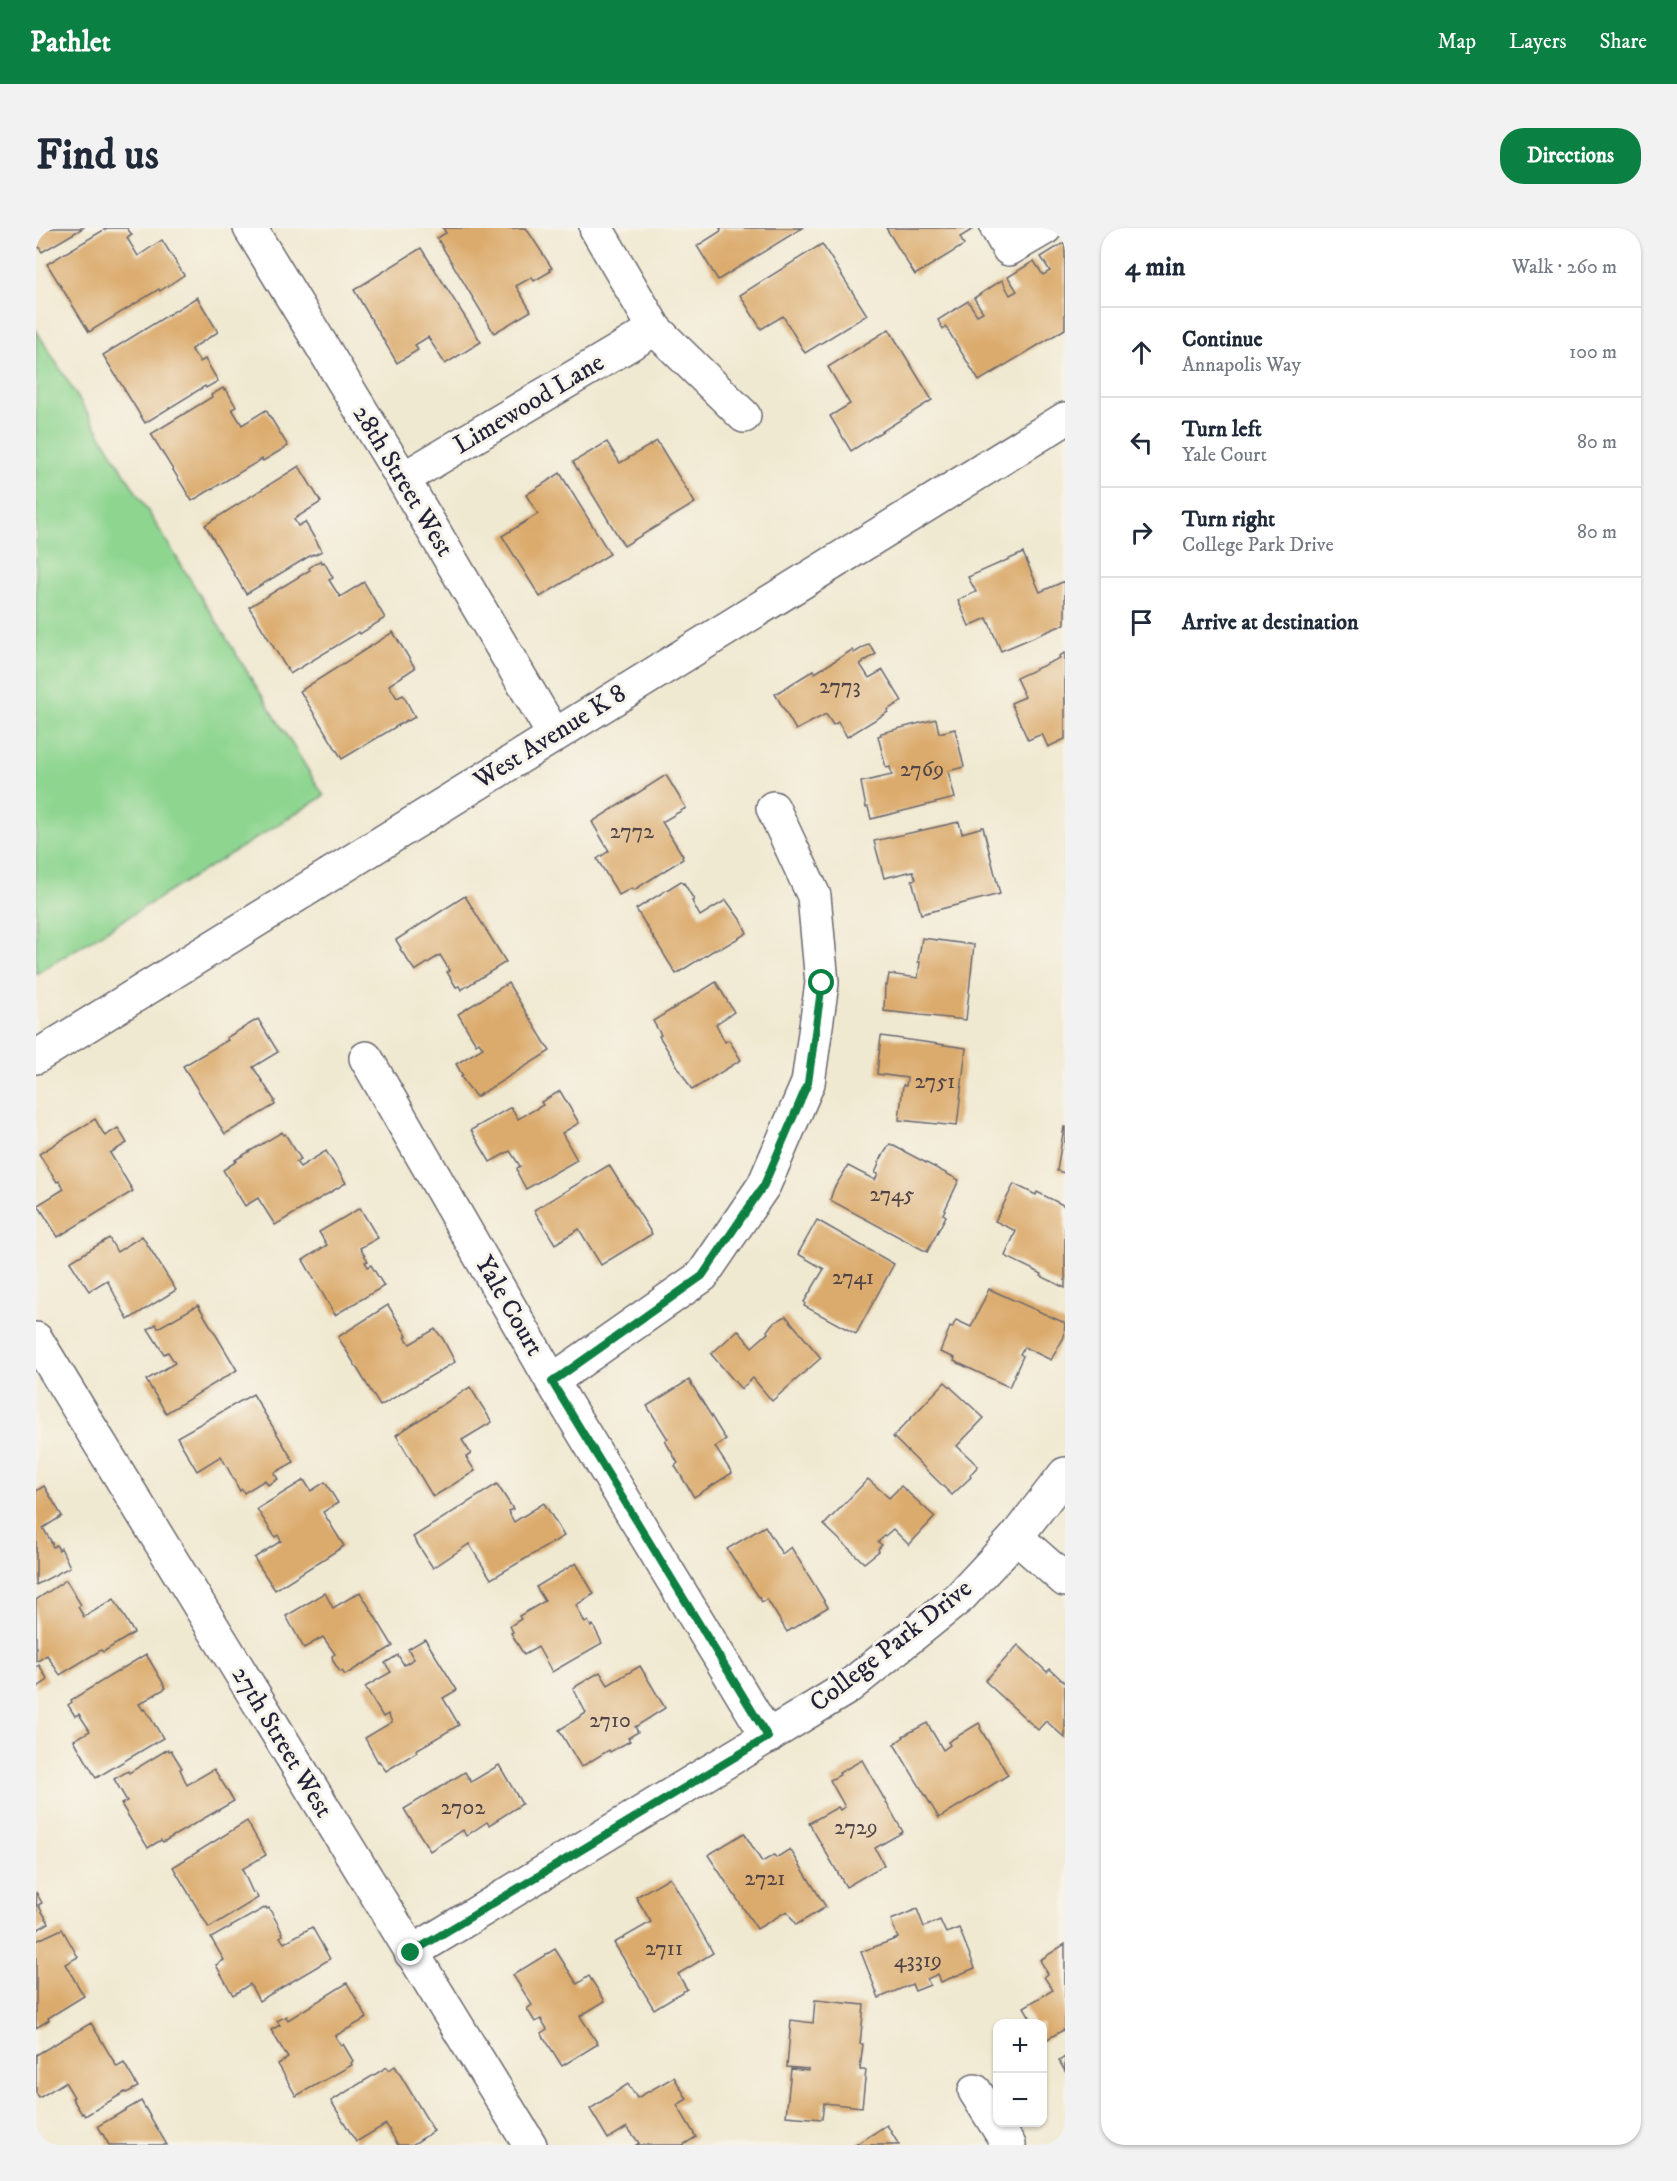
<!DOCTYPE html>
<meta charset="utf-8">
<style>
:root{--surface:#fff;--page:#f2f2f3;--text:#1f2937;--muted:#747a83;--line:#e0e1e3;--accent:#0b8043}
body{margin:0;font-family:"IM FELL DW Pica",serif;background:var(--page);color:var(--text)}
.controls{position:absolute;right:18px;bottom:18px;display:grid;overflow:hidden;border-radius:12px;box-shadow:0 2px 4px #0004}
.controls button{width:54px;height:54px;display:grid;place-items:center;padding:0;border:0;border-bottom:2px solid var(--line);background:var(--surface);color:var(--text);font:30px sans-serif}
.stop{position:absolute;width:18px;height:18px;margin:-14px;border:4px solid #0b8043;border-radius:50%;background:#fff}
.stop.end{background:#0b8043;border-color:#fff;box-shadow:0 2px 6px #0008}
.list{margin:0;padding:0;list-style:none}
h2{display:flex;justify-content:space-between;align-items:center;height:78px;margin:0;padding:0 24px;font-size:26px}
h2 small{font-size:20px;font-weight:400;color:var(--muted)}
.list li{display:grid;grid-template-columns:39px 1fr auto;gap:18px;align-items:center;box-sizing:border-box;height:90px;padding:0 24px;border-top:2px solid var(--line)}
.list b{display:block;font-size:22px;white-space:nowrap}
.list p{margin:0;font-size:20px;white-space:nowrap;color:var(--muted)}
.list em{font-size:20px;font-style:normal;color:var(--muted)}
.icon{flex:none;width:33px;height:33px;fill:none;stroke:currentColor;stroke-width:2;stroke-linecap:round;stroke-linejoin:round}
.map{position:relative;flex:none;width:1029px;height:1917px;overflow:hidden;border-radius:24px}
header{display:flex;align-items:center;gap:36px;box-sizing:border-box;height:84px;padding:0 30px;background:var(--accent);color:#fff}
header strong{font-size:28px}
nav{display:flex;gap:33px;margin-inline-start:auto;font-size:21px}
.intro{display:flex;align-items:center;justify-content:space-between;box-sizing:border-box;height:144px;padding:0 36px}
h1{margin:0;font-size:42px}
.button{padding:15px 27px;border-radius:24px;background:var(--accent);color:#fff;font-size:21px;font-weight:700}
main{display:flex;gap:36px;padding:0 36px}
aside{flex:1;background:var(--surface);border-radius:24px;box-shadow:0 2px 4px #0004}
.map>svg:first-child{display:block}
</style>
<header>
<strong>Pathlet</strong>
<nav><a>Map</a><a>Layers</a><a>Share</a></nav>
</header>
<div class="intro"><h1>Find us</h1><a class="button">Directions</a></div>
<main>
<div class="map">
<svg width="1029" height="1917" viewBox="0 0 1029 1917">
<rect width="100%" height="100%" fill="#f7f3e8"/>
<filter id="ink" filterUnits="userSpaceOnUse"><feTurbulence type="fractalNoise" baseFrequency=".0167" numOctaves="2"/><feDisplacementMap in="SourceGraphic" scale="12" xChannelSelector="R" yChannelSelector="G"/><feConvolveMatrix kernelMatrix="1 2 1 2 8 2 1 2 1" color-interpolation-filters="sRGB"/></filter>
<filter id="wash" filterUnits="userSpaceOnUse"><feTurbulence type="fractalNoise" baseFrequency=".008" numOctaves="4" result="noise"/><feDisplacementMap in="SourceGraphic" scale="24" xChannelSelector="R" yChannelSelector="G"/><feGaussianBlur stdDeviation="1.35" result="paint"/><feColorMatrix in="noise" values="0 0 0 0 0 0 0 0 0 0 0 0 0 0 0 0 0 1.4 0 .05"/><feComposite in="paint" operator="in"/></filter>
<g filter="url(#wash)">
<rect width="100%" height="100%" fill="#f0e9d2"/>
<!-- green -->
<polygon fill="#8ed590" stroke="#587c66" stroke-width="1.5" points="0,102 288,568 0,746"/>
<g id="blocks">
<!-- building -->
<g fill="#dbab6d">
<polygon points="0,0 47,0 6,24 0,15"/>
<polygon points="71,0 91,0 96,7 91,10 102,28 126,12 148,47 124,63 123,61 53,104 11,36"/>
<polygon points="407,0 490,0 516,40 513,41 515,43 498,53 496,49 480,58 495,83 458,105 401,10 410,5"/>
<polygon points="684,0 766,0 682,52 661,18 685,3"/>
<polygon points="850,0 939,0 924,9 928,17 879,47"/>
<polygon points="1029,14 1029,101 943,153 910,99 907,101 902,92 932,73 941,87 947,84 938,70 966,52 974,67 981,63 972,49 998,33 1007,47 1014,43 1005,29"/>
<polygon points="786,16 831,87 769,125 747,88 725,101 704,67"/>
<polygon points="385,20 445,114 409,136 392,109 379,117 382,122 361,135 318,62"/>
<polygon points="161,69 182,104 155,121 164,134 169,131 182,153 170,160 169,158 109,195 67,127"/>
<polygon points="853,101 896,172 815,223 794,188 814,176 792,139"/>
<polygon points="187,160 188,162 190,161 200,179 196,181 206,197 230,182 252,218 227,233 226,231 156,273 115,206 176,169 175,167"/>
<polygon points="621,213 659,275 588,318 537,234 571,214 584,235"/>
<polygon points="263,238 285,274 258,291 262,298 269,294 286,323 278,327 277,326 210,366 169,297"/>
<polygon points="524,245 574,326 504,369 466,308 502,286 490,267"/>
<polygon points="987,325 1004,364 1029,353 1029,396 965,423 951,390 933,398 922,372 940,364 932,349"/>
<polygon points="285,332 286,335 288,334 297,350 293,352 304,369 328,354 349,390 324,406 323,404 254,446 213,379 274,342 273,340"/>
<polygon points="357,404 379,440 353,457 361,470 367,467 379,489 372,493 371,492 306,531 264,463"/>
<polygon points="833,416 840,426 824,436 833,450 847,442 866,473 851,482 852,484 811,509 802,494 797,497 790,486 760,502 739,466 778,442 779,445 816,422 818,425"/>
<polygon points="1029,425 1029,511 1012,519 1006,506 992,512 975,475 989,469 980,450 1024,430 1023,428"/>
<polygon points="900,491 903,505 919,501 928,539 912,543 919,570 835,591 832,579 830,580 825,554 856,547 854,539 850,540 842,508 845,507 845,505"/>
<polygon points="630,547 650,580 626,594 647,628 646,629 647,631 598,662 596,660 583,667 561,631 573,623 556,594"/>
<polygon points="923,594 926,605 947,599 964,666 885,686 876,652 880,651 877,643 848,650 838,613"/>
<polygon points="645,653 647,656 648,655 658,672 656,673 664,688 690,672 706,694 711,705 684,721 683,719 640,746 600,681"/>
<polygon points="429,668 470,734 425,762 423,758 420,759 411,744 414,743 404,727 379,743 364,721 365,720 360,712"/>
<polygon points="886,710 938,717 930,792 848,783 849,757 851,758 853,746 882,750 884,734 882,734"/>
<polygon points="680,754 698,784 680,796 689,814 693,812 705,832 656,862 623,808 625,807 617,793"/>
<polygon points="472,755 514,823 440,869 425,849 427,848 420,836 447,820 443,814 440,816 422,786"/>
<polygon points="222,791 242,824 217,839 239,873 238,874 239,877 189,906 147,838 192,812 190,810"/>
<polygon points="845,808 930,820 921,898 863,892 867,857 870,858 871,850 841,846"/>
<polygon points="524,863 543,895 526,905 541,932 490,961 482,946 481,940 484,938 474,923 454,934 435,902 475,879 482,891 507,877 505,874"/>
<polygon points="59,891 69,908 82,900 91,915 74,925 97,963 22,1009 2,977 28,961 23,953 21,954 3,926"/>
<polygon points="1028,899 1029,899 1029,945 1021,943"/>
<polygon points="246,904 247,907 249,906 265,931 260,934 264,939 290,923 310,955 239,997 222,970 209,978 187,942 201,933 199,932"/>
<polygon points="854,916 923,952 907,986 910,988 891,1024 794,972 798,960 812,938 839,952 842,946 839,945 843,936 842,935"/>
<polygon points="573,937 616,1006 565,1037 543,1001 519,1016 498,982"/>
<polygon points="978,956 1000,967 1001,964 1029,978 1029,1060 1005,1048 1006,1046 969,1028 980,1003 959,993"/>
<polygon points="324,980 342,1010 324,1020 332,1033 329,1034 332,1039 335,1037 348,1058 299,1087 267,1032 291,1017 283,1004"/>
<polygon points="781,992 858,1036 820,1106 768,1078 769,1075 768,1074 788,1041 762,1026"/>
<polygon points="106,1008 140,1062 92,1092 71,1052 53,1063 34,1034 73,1010 81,1024"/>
<polygon points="953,1061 1029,1095 1028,1109 1015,1132 988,1119 984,1126 987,1128 973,1159 918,1133 919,1130 904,1124 914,1099 916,1100 920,1092 935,1099"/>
<polygon points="162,1077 201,1142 130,1185 110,1152 139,1135 132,1124 128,1126 112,1101 120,1096 122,1100"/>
<polygon points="352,1077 371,1108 369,1109 374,1116 399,1101 407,1111 419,1134 344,1178 302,1109"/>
<polygon points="750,1088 785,1130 736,1173 717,1150 705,1161 675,1126 702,1102 716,1119 732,1105 731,1103 736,1096"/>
<polygon points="653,1152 690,1212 679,1219 696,1245 658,1269 639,1238 642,1235 629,1213 632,1211 611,1178"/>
<polygon points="909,1154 948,1190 921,1218 942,1238 934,1247 935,1249 916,1267 857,1209"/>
<polygon points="434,1159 456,1194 426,1212 435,1226 430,1229 439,1243 397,1269 360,1207"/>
<polygon points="217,1166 258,1234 238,1245 242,1251 232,1257 229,1252 208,1265 206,1261 204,1263 185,1228 161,1243 141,1209"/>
<polygon points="832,1251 853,1270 865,1258 899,1289 873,1317 857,1301 842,1314 846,1317 842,1321 843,1323 828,1335 788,1297"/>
<polygon points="268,1252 275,1263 289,1254 302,1275 287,1284 308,1318 239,1362 218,1330 245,1313 242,1307 239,1309 221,1281"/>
<polygon points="461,1256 477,1281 472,1283 478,1294 508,1275 528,1308 455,1351 433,1316 397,1340 377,1309"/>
<polygon points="8,1258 26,1288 7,1300 16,1315 15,1315 17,1319 20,1317 23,1322 25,1320 34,1339 0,1357 0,1263"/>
<polygon points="729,1298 746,1326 755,1319 792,1379 751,1404 731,1371 726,1374 691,1321"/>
<polygon points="540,1335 558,1366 540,1377 549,1395 552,1393 555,1399 557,1397 566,1415 516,1444 502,1419 488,1427 475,1405 477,1404 474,1398 485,1391 483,1388 509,1373 500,1359"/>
<polygon points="30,1352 45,1377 42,1379 48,1389 78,1371 98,1405 67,1424 65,1422 24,1447 11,1427 0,1434 0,1372"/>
<polygon points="324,1364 357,1418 309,1447 306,1443 304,1444 297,1433 296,1428 299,1426 287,1409 268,1420 250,1388 289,1365 297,1380"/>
<polygon points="389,1411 421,1462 407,1470 423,1497 380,1522 381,1524 350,1543 343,1533 342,1534 329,1510 356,1494 352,1486 347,1489 329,1459 355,1444 349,1435 362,1427 368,1437 378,1431 372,1421"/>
<polygon points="982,1417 1011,1444 1014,1441 1029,1455 1029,1510 1010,1493 1002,1502 949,1453"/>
<polygon points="110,1426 130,1460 103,1476 107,1482 109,1481 127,1510 60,1550 38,1512 54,1503 43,1486 39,1488 32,1477 36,1474 35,1472"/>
<polygon points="3,1437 12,1452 0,1460 0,1439"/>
<polygon points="604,1438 629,1480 599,1499 602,1504 592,1510 594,1513 574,1524 573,1522 545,1539 523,1502 550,1485 537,1460 564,1444 572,1457"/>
<polygon points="891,1495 907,1522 914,1517 912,1514 943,1495 945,1499 944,1500 972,1547 903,1590 858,1516 868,1509 867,1508"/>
<polygon points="132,1521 133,1523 135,1522 146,1540 144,1541 151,1557 178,1541 198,1573 127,1614 125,1612 112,1620 85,1576 91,1573 78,1551 92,1543 93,1545"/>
<polygon points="826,1532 867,1604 839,1620 848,1637 810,1659 773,1595 802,1579 804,1582 809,1579 794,1552 804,1547 803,1545"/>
<polygon points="463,1537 486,1576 453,1597 451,1594 430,1608 427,1602 394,1623 368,1581 429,1544 435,1554"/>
<polygon points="211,1593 230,1627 206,1641 217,1665 219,1664 222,1670 173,1700 137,1639"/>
<polygon points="708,1605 726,1634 738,1627 740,1630 754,1621 790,1679 760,1697 751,1683 721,1701 672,1627"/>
<polygon points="634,1649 677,1725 642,1746 651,1761 618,1781 578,1715 615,1694 600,1669"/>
<polygon points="0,1664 6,1675 2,1677 13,1695 1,1702"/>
<polygon points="230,1679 231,1681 233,1680 243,1698 247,1707 244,1709 248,1715 276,1699 294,1731 223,1773 214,1756 197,1767 180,1737 188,1732 175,1710"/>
<polygon points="881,1681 888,1699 904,1692 910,1705 923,1700 939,1740 905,1754 902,1746 891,1751 894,1757 879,1763 876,1756 843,1770 825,1724 862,1710 855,1692"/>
<polygon points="26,1701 42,1729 29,1736 48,1768 12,1790 13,1792 0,1800 0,1713"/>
<polygon points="1029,1716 1029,1801 1008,1813 1006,1810 1006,1796 998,1796 988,1779 1017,1762 1008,1749 1012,1746 1004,1732"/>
<polygon points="519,1721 541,1756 553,1748 569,1773 544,1788 562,1816 526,1838 505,1805 511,1801 505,1791 499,1794 491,1781 496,1777 477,1747"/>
<polygon points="311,1755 331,1790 299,1808 305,1817 307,1816 317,1833 315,1835 316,1837 260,1868 242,1836 252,1830 235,1802 244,1797 241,1793 250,1788 252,1792"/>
<polygon points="779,1772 828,1777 824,1816 827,1816 824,1842 830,1842 826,1879 788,1875 786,1891 750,1888 755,1841 772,1843 772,1841 751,1839 755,1792 777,1795"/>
<polygon points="55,1795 81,1839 88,1835 102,1859 90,1865 89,1864 49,1888 47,1885 46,1886 36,1870 38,1869 29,1854 3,1870 0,1865 0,1827"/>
<polygon points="1029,1829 1029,1843 1023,1833"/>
<polygon points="359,1838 398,1903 376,1917 362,1917 350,1896 320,1914 295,1873 351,1839 353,1842"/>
<polygon points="638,1849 651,1871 641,1877 660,1909 647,1917 600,1917 603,1915 591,1899 572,1911 554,1881 592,1856 601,1870"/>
<polygon points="105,1873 131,1917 73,1917 62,1898"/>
<polygon points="851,1897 863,1917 819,1917"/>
</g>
</g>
</g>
<g filter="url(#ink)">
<use href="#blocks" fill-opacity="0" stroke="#6a6870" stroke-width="1.5"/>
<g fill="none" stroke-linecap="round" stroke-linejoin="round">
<!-- minor casing -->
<g stroke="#6a6870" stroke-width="36">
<g id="minor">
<polyline points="214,0 367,251 518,507"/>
<polyline points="560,0 619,101 708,188"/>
<polyline points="961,0 973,21 1009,0"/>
<polyline points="367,251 619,101"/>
<polyline points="0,829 1029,191"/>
<polyline points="330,830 516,1153 732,1509"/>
<polyline points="0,1111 494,1917"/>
<polyline points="516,1153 666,1048 728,957 772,855 786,755 778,668 737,580"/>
<polyline points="980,1309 1029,1352"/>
<polyline points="375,1725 811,1460 924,1369 980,1309 1029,1246"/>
<polyline points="939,1863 973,1917"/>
</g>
</g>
<!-- minor -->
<use href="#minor" stroke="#fff" stroke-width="33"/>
</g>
</g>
<g fill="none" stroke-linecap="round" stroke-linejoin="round" filter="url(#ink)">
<!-- route -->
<polyline stroke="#0b8043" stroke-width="8" points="375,1725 732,1509 516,1154 666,1048 728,957 772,855 786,755"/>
</g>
<g text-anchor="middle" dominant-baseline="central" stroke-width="6" stroke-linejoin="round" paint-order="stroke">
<!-- number labels -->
<g font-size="22" fill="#504448">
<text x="804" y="458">2773</text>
<text x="886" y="541">2769</text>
<text x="596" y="603">2772</text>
<text x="899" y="853">2751</text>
<text x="856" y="966">2745</text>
<text x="817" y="1049">2741</text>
<text x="574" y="1492">2710</text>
<text x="427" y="1579">2702</text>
<text x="820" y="1599">2729</text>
<text x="729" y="1650">2721</text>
<text x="628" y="1720">2711</text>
<text x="882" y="1732">43319</text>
</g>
<!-- street labels -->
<g font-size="26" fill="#22223b" stroke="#f7f3e8">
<text transform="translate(493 176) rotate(-31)">Limewood Lane</text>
<text transform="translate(367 253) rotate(59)">28th Street West</text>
<text transform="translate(514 509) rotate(-32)">West Avenue K 8</text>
<text transform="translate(473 1078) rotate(60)">Yale Court</text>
<text transform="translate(855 1418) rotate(-38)">College Park Drive</text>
<text transform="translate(246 1514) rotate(59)">27th Street West</text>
</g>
</g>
</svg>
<div class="controls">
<button>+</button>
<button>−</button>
</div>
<div class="stop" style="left:786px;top:755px"></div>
<div class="stop end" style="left:375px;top:1725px"></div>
</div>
<aside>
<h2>4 min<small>Walk · 260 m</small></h2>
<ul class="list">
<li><svg class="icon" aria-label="ahead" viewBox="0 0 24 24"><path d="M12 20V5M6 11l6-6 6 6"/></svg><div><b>Continue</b><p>Annapolis Way</p></div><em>100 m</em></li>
<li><svg class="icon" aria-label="left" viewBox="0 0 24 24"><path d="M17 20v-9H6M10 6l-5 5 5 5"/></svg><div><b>Turn left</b><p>Yale Court</p></div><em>80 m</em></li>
<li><svg class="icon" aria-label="right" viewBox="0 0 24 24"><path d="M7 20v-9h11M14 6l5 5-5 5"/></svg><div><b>Turn right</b><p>College Park Drive</p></div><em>80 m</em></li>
<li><svg class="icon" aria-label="arrive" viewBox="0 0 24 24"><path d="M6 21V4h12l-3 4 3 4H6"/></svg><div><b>Arrive at destination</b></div></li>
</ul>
</aside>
</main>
